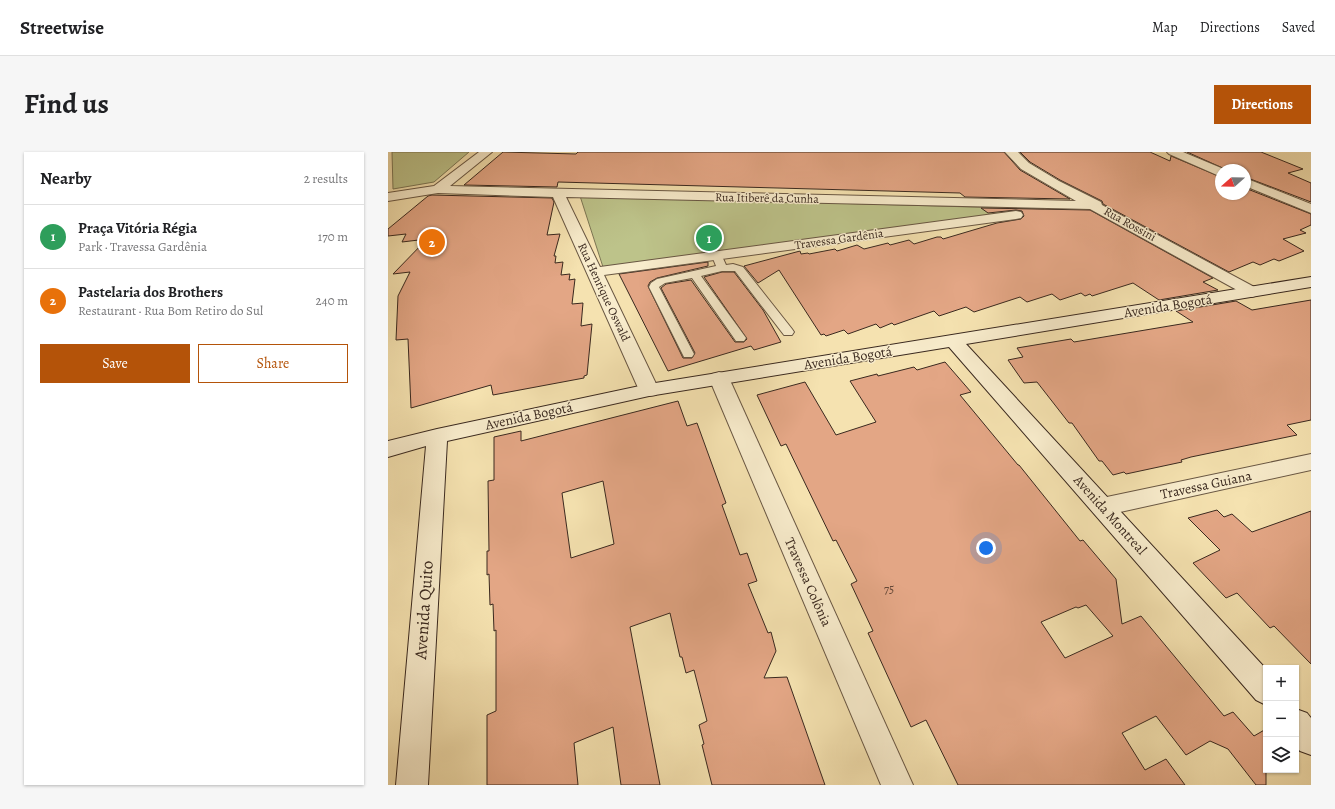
<!DOCTYPE html>
<meta charset="utf-8">
<style>
:root{--surface:#fff;--page:#f6f6f6;--text:#202124;--muted:#757577;--line:#e0e0e0;--accent:#b45309}
body{margin:0;font-family:Alegreya,serif;background:var(--page);color:var(--text)}
.controls{position:absolute;right:12px;bottom:12px;display:grid;overflow:hidden;border-radius:0px;box-shadow:0 1px 3px #0004}
.controls button{width:36px;height:36px;display:grid;place-items:center;padding:0;border:0;border-bottom:1px solid var(--line);background:var(--surface);color:var(--text);font:20px sans-serif}
.compass{position:absolute;left:827px;top:12px;width:36px;height:36px;border-radius:50%;background:var(--surface);box-shadow:0 1px 3px #0004;rotate:250deg}
.you{position:absolute;left:598px;top:396px;width:14px;height:14px;margin:-10px;border:3px solid #fff;border-radius:50%;background:#1a73e8;box-shadow:0 0 0 6px #1a73e833}
.badge{display:grid;place-items:center;width:26px;height:26px;border-radius:50%;background:var(--accent);color:#fff;font-size:13px;font-weight:700}
.pin{position:absolute;translate:-50% -50%;border:2px solid #fff;box-shadow:0 1px 4px #0006}
.list{margin:0;padding:0;list-style:none}
h2{display:flex;justify-content:space-between;align-items:center;height:52px;margin:0;padding:0 16px;font-size:17px}
h2 small{font-size:13px;font-weight:400;color:var(--muted)}
.list li{display:grid;grid-template-columns:26px 1fr auto;gap:12px;align-items:center;box-sizing:border-box;height:64px;padding:0 16px;border-top:1px solid var(--line)}
.list b{display:block;font-size:15px;white-space:nowrap}
.list p{margin:0;font-size:13px;white-space:nowrap;color:var(--muted)}
.list em{font-size:13px;font-style:normal;color:var(--muted)}
.actions{display:flex;gap:8px;padding:12px 16px}
.actions a{flex:1;padding:9px 0;border:1px solid var(--accent);border-radius:0px;text-align:center;font-size:14px;color:var(--accent)}
.actions .main{background:var(--accent);color:#fff}
.icon{flex:none;width:22px;height:22px;fill:none;stroke:currentColor;stroke-width:2;stroke-linecap:round;stroke-linejoin:round}
.map{position:relative;flex:none;width:923px;height:633px;overflow:hidden;border-radius:0px}
header{display:flex;align-items:center;gap:24px;box-sizing:border-box;height:56px;padding:0 20px;background:var(--surface);border-bottom:1px solid var(--line)}
header strong{font-size:19px}
nav{display:flex;gap:22px;margin-inline-start:auto;font-size:14px}
.intro{display:flex;align-items:center;justify-content:space-between;box-sizing:border-box;height:96px;padding:0 24px}
h1{margin:0;font-size:28px}
.button{padding:10px 18px;border-radius:0px;background:var(--accent);color:#fff;font-size:14px;font-weight:700}
main{display:flex;gap:24px;padding:0 24px}
aside{flex:1;background:var(--surface);border-radius:0px;box-shadow:0 1px 3px #0004}
.map>svg:first-child{display:block}
</style>
<header>
<strong>Streetwise</strong>
<nav><a>Map</a><a>Directions</a><a>Saved</a></nav>
</header>
<div class="intro"><h1>Find us</h1><a class="button">Directions</a></div>
<main>
<aside>
<h2>Nearby<small>2 results</small></h2>
<ul class="list">
<li><span class="badge" style="background:#2e9e5b">1</span><div><b>Praça Vitória Régia</b><p>Park · Travessa Gardênia</p></div><em>170 m</em></li>
<li><span class="badge" style="background:#e8710a">2</span><div><b>Pastelaria dos Brothers</b><p>Restaurant · Rua Bom Retiro do Sul</p></div><em>240 m</em></li>
</ul>
<div class="actions"><a class="main">Save</a><a>Share</a></div>
</aside>
<div class="map">
<svg width="923" height="633" viewBox="0 0 923 633">
<rect width="100%" height="100%" fill="#f5e2b0"/>
<filter id="stains"><feTurbulence type="fractalNoise" baseFrequency=".005" numOctaves="4"/><feColorMatrix values="0 0 0 0 .2 0 0 0 0 .09 0 0 0 0 .02 0 0 0 .5 -.17"/></filter>
<radialGradient id="worn" r=".72"><stop offset=".6" stop-color="#630" stop-opacity="0"/><stop offset="1" stop-color="#630" stop-opacity=".3"/></radialGradient>
<!-- green -->
<g fill="#bdc38a" stroke="#7c7654">
<polygon points="4,0 81,0 46,30 5,37"/>
<polygon points="192,44 656,57 215,115"/>
</g>
<!-- building -->
<g fill="#e3a685" stroke="#3a291f" fill-rule="evenodd">
<polygon points="115,0 188,2 190,0 616,0 632,18 682,47 577,45 572,41 170,30 169,35 76,33"/>
<polygon points="632,0 762,0 782,9 783,4 833,25 833,42 857,42 857,36 923,62 923,73 912,78 918,81 895,87 916,99 891,109 886,107 872,113 865,110 841,120 715,52 714,49 672,28 642,10"/>
<polygon points="799,0 873,0 915,17 900,21 923,31 923,50 857,25 857,18 839,18"/>
<polygon points="44,43 164,46 166,50 159,83 172,82 166,104 168,104 167,111 175,110 173,123 182,122 181,128 187,127 184,152 195,151 193,174 204,172 199,223 196,224 196,226 105,243 103,233 23,256 20,187 8,188 10,144 22,120 5,122 39,87 14,90 18,82 0,84 0,77 40,44"/>
<polygon points="593,56 702,58 825,126 815,130 830,138 771,148 745,131 704,144 702,142 697,144 693,141 672,148 664,142 639,150 632,145 586,160 578,155 551,164 546,159 506,173 504,171 492,176 488,172 460,182 456,178 438,184 436,182 433,183 391,118 370,131 356,114 412,99 413,102 420,101 421,102 447,97 449,99 469,93 476,97 500,91 502,93 521,88 526,92 549,85 553,85 555,87 609,71 633,67 636,64 634,59 628,58 600,61"/>
<polygon points="320,110 320,114 269,126 262,130 260,134 295,206 304,206 307,201 273,136 278,132 303,128 347,190 356,190 359,187 316,125 334,120 346,120 375,158 393,190 366,198 363,194 280,219 231,122"/>
<polygon points="923,148 923,268 899,273 909,283 803,305 793,308 794,310 738,322 736,320 725,323 714,309 711,309 684,271 681,271 649,230 636,231 620,208 635,205 629,196 683,187 686,190 805,170 788,159 848,149 864,158"/>
<path d="M557 210 583 240 572 243 630 313H631L692 389 695 388 728 427 734 472 753 464 836 564 845 560 866 584 878 577V633H868L840 597 822 589 798 603 768 564 734 581 757 618 778 607 797 633H570L538 568 523 575 480 481 485 479 463 432 469 429 448 388 445 389 398 292 393 294 369 243 417 230 448 283 488 270 462 229 489 222 490 224 526 215 529 218ZM698 453 725 484 677 506 653 470 688 455 690 456Z"/>
<path d="M290 249 299 274 309 271 338 351 334 353 352 403 359 401 369 429 360 432 380 481 383 480 388 499 376 526 399 525 437 633H324L314 593 316 592 311 573 319 569 306 518 298 521 294 505H292L282 461 242 475 272 633H233L225 575 186 591 190 633H99V563L108 559V478L106 479 105 452 102 453 101 422 99 423V399H101L100 329 106 328V285L133 279V289ZM215 329 226 392 183 406 174 341Z"/>
<polygon points="829,358 836,365 844,362 864,380 923,359 923,512 886,474 882,476 849,441 838,446 805,411 832,398 800,366"/>
</g>
<g fill="none" stroke-linecap="round" stroke-linejoin="round">
<!-- lane casing -->
<g stroke="#695743" stroke-width="2">
<polygon id="lane" points="329,101 333,102 338,113 345,112 355,115 404,177 406,180 404,183 396,183 347,119 334,119 313,124 358,186 356,189 348,189 304,126 277,131 271,135 306,202 304,205 296,205 261,135 263,131 269,127 328,114 324,104"/>
</g>
<!-- street casing -->
<g stroke="#695743" stroke-width="2">
<g id="street">
<polygon points="91,0 104,0 62,34 688,49 633,17 617,0 630,0 641,11 671,29 713,50 714,53 870,137 872,140 870,143 864,145 858,143 702,57 178,45 212,115 628,59 633,60 635,63 633,66 628,67 216,123 271,238 268,243 261,244 254,243 251,238 165,45 50,41 0,49 0,41 46,34"/>
<polygon points="779,0 795,0 838,18 833,18 833,24 829,23 781,2"/>
<polygon points="857,26 923,52 923,61 857,34"/>
<polygon points="331,220 338,222 341,226 525,633 493,633 321,226 324,222"/>
<polygon points="923,302 923,318 714,364 706,361 702,355 706,349 714,346"/>
</g>
</g>
<!-- secondary casing -->
<g stroke="#3a291f" stroke-width="2">
<g id="secondary">
<polygon points="923,125 923,135 578,192 878,517 878,553 868,548 561,195 261,244 59,289 40,633 8,633 38,294 0,305 0,289 49,277 261,232"/>
<polygon points="908,557 919,561 923,566 923,603 912,599 908,595"/>
</g>
</g>
<!-- lane -->
<use href="#lane" fill="#f8eccc" fill-rule="evenodd"/>
<!-- street -->
<use href="#street" fill="#f8eccc" fill-rule="evenodd"/>
<!-- secondary -->
<use href="#secondary" fill="#f8eccc" fill-rule="evenodd"/>
</g>
<g text-anchor="middle" dominant-baseline="central" stroke-width="3" stroke-linejoin="round" paint-order="stroke">
<!-- far-street labels -->
<g font-size="12" fill="#3a291f" stroke="#f8eccc">
<text transform="translate(379 46) rotate(1)">Rua Itiberê da Cunha</text>
<text transform="translate(742 72) rotate(29)">Rua Rossini</text>
<text transform="translate(451 87) rotate(-8)">Travessa Gardênia</text>
<text transform="translate(216 140) rotate(65)">Rua Henrique Oswald</text>
</g>
<!-- number labels -->
<g font-size="12" fill="#644838">
<text x="501" y="437">75</text>
</g>
<!-- street labels -->
<g font-size="14" fill="#3a291f" stroke="#f8eccc">
<text transform="translate(780 154) rotate(-9)">Avenida Bogotá</text>
<text transform="translate(460 206) rotate(-9)">Avenida Bogotá</text>
<text transform="translate(141 264) rotate(-12)">Avenida Bogotá</text>
<text transform="translate(818 333) rotate(-12)">Travessa Guiana</text>
<text transform="translate(722 363) rotate(48)">Avenida Montreal</text>
<text transform="translate(420 430) rotate(66)">Travessa Colônia</text>
</g>
<!-- near-street labels -->
<g font-size="17" fill="#3a291f" stroke="#f8eccc">
<text transform="translate(36 458) rotate(-86)">Avenida Quito</text>
</g>
</g>
<rect width="100%" height="100%" filter="url(#stains)"/>
<rect width="100%" height="100%" fill="url(#worn)"/>
</svg>
<div class="controls">
<button>+</button>
<button>−</button>
<button><svg class="icon" aria-label="layers" viewBox="0 0 24 24"><path d="M12 4l9 5-9 5-9-5zM3 14l9 5 9-5"/></svg></button>
</div>
<svg class="compass" viewBox="-18 -18 36 36"><path d="M0-13l5 13h-10z" fill="#e53935"/><path d="M0 13l5-13h-10z" fill="#757577"/></svg>
<div class="you"></div>
<div class="pin badge" style="left:321px;top:86px;background:#2e9e5b">1</div>
<div class="pin badge" style="left:44px;top:90px;background:#e8710a">2</div>
</div>
</main>
